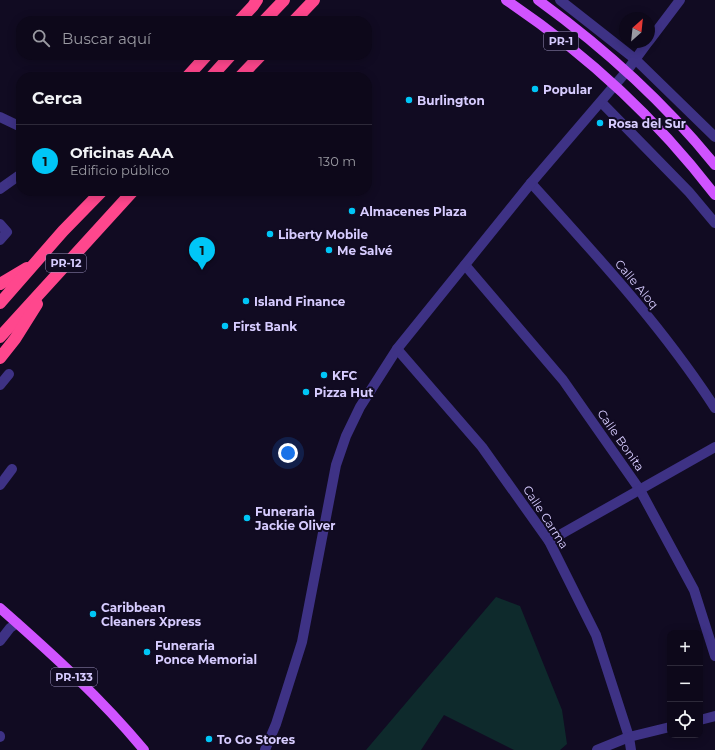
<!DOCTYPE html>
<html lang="es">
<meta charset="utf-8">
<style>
:root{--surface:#0d081a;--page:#161123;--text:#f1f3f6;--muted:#9a9aa2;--line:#2d2939;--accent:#00c6f7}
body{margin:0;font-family:Montserrat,sans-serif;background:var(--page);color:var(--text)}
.controls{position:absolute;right:12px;bottom:12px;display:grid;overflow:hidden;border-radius:8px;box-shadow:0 2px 10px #0003}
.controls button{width:36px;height:36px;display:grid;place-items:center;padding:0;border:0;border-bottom:1px solid var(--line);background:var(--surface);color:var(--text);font:20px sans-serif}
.compass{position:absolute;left:619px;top:12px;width:36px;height:36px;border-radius:50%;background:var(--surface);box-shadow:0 2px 10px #0003;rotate:27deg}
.you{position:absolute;left:288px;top:453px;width:14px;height:14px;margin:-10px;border:3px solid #fff;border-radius:50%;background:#1a73e8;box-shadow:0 0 0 6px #1a73e833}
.badge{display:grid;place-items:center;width:26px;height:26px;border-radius:50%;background:var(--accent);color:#111;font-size:13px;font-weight:700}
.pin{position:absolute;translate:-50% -33px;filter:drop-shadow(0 1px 2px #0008)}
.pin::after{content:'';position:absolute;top:21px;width:14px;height:12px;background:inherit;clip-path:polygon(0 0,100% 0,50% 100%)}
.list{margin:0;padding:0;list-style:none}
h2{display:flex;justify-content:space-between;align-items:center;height:52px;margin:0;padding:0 16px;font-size:17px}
h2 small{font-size:13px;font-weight:400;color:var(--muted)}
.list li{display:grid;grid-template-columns:26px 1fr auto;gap:12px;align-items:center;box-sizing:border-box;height:72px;padding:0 16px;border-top:1px solid var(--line)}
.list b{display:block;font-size:15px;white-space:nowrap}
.list p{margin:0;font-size:13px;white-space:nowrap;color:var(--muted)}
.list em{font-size:13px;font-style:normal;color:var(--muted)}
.icon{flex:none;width:22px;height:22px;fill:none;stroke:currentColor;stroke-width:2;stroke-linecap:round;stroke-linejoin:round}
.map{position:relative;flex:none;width:715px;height:750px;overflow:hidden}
.search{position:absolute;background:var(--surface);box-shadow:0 2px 10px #0003;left:16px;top:16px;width:356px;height:44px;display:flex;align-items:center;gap:10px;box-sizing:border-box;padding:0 14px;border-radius:16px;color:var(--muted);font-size:15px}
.panel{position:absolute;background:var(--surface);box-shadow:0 2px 10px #0003;left:16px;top:72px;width:356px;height:124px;border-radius:16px}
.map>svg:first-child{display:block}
</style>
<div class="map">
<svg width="715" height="750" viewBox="0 0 715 750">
<rect width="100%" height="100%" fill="#110b22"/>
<!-- green -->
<polygon fill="#0e2a2c" points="496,597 520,606 562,710 567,744 560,750 514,750 444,715 421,750 366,750"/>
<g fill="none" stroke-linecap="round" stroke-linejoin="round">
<!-- minor -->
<g stroke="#3e3285" stroke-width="10">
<polyline points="560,0 635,59 715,137"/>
<polyline points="649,41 680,0"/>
<polyline points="626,72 648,42"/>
<polyline points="601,102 689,192 715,223"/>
<polyline points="0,117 21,127"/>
<path d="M531 183C596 255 662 326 715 408"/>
<polyline points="0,189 21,174"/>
<polyline points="0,224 7,232 0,240"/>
<polyline points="465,265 563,380 640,490 694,590 715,656"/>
<polyline points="397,349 482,447 549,541 596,635 629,737 631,750"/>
<polyline points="0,385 9,374"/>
<polyline points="0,485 12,469"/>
<polyline points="549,541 715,447"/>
<polyline points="0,641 10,628 17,623"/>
<polyline points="700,720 715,716"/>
<polyline points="0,736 0,737"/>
<polyline points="597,750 629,737 670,727"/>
</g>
<!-- tertiary -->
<polyline stroke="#3e3285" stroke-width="10" points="265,750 276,724 302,642 336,465 346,436 360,407 397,349 531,183 626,72"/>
<!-- primary -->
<g stroke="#d053ff" stroke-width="10">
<path d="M506 0C585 53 657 119 715 195"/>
<path d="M538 0C603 47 664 102 715 165"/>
<path d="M0 608C50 652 101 698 144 750"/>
</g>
<!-- motorway -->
<g stroke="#ff478d" stroke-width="12">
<polyline points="239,21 253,6 257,0"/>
<polyline points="264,21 284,0"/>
<polyline points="294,21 314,0"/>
<polyline points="187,77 207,55"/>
<polyline points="211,77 231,55"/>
<polyline points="240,77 261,55"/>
<polyline points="0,284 27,268"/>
<polyline points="0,303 63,231 102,191"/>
<polyline points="0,337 133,191"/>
<polyline points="0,358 15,339 37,304"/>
</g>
</g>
<!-- markers -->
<g fill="#00c6f7" stroke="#110b22" stroke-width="1.5">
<circle cx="535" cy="89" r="4"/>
<circle cx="409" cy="100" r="4"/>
<circle cx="600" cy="123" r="4"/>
<circle cx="352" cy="211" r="4"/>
<circle cx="270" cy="234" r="4"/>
<circle cx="329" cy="250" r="4"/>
<circle cx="246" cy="301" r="4"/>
<circle cx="225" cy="326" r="4"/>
<circle cx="324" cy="375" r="4"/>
<circle cx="306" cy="392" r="4"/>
<circle cx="247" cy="518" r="4"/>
<circle cx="93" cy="614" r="4"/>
<circle cx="147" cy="652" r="4"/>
<circle cx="209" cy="739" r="4"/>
</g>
<g text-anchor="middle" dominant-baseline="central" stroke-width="4" stroke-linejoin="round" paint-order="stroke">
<!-- shield labels -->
<g fill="#110b22" stroke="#9c92bd" stroke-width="1">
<rect x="544" y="32" width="34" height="18" rx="3"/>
<rect x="46" y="254" width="40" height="18" rx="3"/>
<rect x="51" y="668" width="46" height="18" rx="3"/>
</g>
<g font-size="11" font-weight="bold" fill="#d7ccff">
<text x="561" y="41">PR-1</text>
<text x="66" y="263">PR-12</text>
<text x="74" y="677">PR-133</text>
</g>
<!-- poi labels -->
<g font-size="12" font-weight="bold" fill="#d7ccff" stroke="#110b22" text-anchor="start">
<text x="543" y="89">Popular</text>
<text x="417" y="100">Burlington</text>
<text x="608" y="123">Rosa del Sur</text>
<text x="360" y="211">Almacenes Plaza</text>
<text x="278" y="234">Liberty Mobile</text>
<text x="337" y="250">Me Salvé</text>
<text x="254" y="301">Island Finance</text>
<text x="233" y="326">First Bank</text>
<text x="332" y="375">KFC</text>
<text x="314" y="392">Pizza Hut</text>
<text x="255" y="511">Funeraria<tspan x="255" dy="14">Jackie Oliver</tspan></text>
<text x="101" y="607">Caribbean<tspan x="101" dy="14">Cleaners Xpress</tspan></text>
<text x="155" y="645">Funeraria<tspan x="155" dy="14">Ponce Memorial</tspan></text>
<text x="217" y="739">To Go Stores</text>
</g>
<!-- street labels -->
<g font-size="12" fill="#d7ccff" stroke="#110b22">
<text transform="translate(637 284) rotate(50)">Calle Aloq</text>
<text transform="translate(621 440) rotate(55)">Calle Bonita</text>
<text transform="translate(546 517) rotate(57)">Calle Carma</text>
</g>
</g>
</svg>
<div class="controls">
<button>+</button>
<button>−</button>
<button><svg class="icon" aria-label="locate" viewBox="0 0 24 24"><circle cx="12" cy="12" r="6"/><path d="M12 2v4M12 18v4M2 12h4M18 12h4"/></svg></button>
</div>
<svg class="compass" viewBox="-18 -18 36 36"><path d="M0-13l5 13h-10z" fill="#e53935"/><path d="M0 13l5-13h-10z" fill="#9a9aa2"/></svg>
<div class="you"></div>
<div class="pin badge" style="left:202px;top:270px">1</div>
<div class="search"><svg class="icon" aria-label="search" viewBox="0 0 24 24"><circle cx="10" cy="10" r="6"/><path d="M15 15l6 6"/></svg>Buscar aquí</div>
<section class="panel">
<h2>Cerca<small></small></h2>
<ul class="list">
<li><span class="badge">1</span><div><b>Oficinas AAA</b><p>Edificio público</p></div><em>130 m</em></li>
</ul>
</section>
</div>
